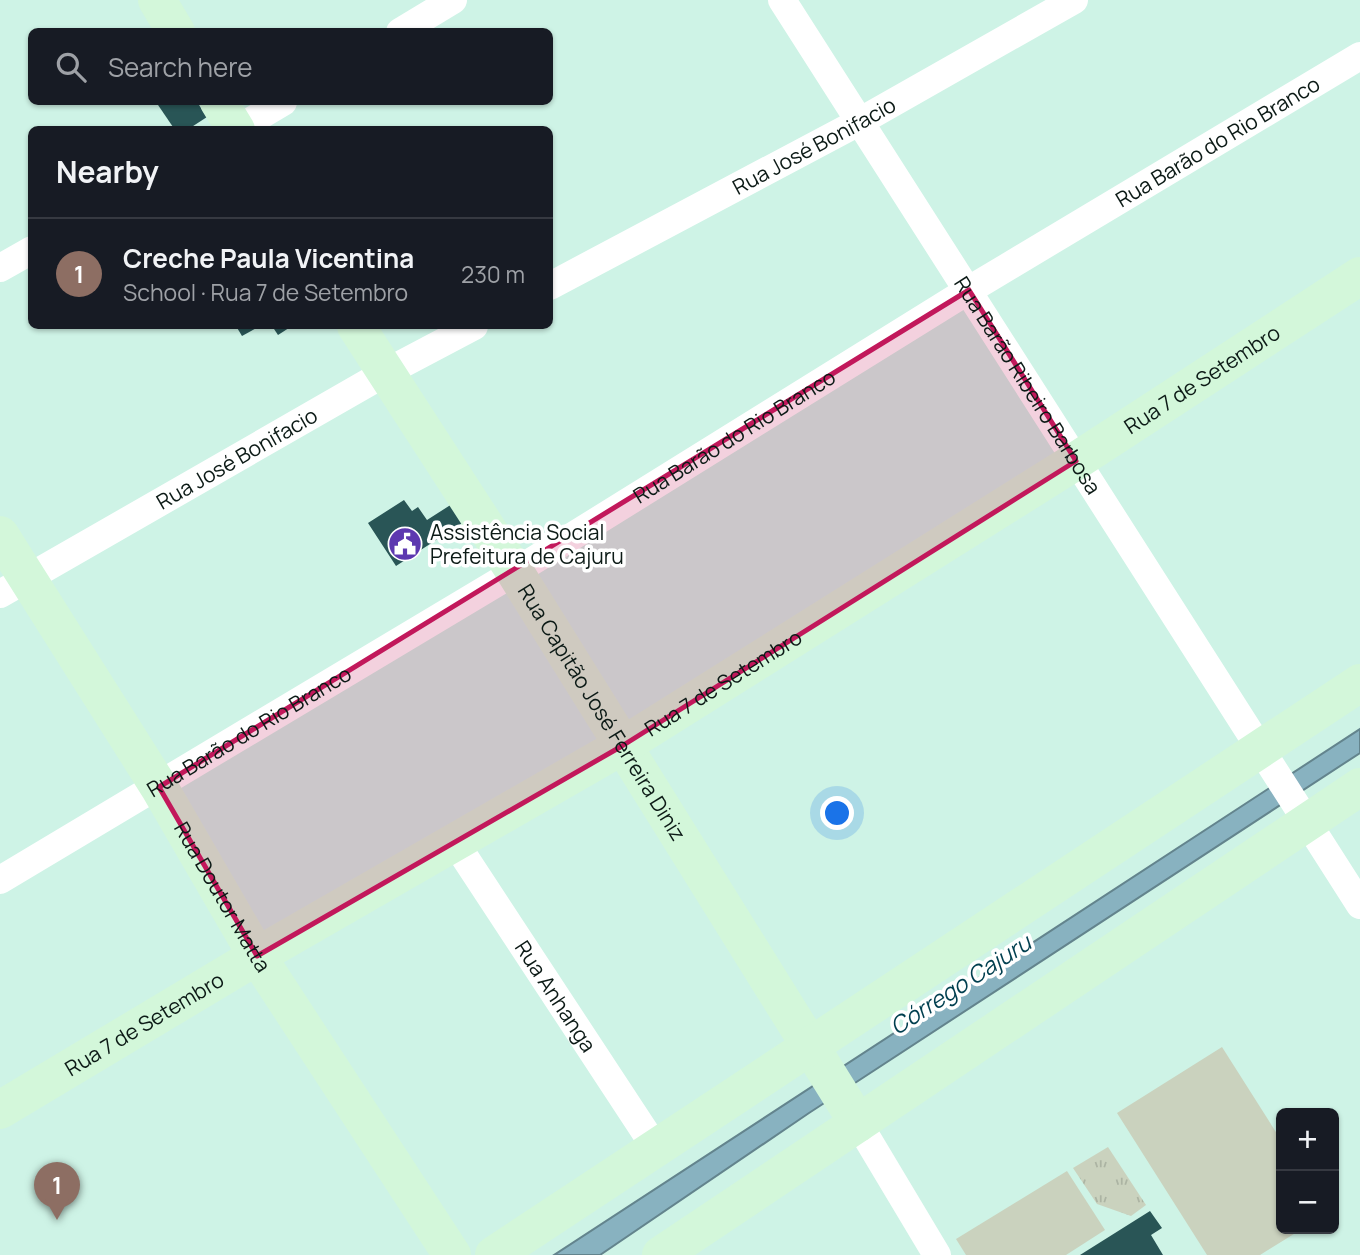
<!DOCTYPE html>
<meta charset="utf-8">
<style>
:root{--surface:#171b24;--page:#20242c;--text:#f1f3f6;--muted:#9ea1a6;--line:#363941;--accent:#ae9fd6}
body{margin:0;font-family:Manrope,sans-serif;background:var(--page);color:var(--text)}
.controls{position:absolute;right:21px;bottom:21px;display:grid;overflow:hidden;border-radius:10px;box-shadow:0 2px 5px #0004}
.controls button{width:63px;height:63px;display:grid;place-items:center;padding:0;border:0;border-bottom:2px solid var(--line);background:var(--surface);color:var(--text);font:35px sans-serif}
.you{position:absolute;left:838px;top:814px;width:24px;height:24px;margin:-18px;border:5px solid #fff;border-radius:50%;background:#1a73e8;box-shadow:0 0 0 10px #1a73e833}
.badge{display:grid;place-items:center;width:46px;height:46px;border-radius:50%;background:var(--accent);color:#fff;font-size:23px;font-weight:700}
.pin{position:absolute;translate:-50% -58px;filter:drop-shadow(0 2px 4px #0008)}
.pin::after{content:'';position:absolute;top:37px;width:24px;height:21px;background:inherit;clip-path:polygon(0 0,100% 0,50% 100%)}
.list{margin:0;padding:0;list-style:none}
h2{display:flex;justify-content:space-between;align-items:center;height:91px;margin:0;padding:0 28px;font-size:30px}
h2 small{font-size:23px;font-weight:400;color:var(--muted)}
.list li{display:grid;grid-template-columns:46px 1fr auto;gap:21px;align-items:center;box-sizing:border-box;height:112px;padding:0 28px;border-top:2px solid var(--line)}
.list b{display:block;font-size:26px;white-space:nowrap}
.list p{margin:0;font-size:23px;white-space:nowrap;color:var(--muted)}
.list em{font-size:23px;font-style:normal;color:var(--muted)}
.icon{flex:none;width:38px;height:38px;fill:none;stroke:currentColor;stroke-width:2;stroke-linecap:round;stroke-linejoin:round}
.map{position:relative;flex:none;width:1360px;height:1255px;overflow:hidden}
.search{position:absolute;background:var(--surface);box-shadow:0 2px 5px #0004;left:28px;top:28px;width:525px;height:77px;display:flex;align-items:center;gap:18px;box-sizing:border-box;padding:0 24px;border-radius:10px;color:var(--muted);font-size:26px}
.panel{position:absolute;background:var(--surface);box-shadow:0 2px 5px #0004;left:28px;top:126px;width:525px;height:203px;border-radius:10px}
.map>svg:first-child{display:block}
</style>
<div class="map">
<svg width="1360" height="1255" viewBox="0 0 1360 1255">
<defs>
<pattern id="grass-tufts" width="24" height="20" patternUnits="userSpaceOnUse" patternTransform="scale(1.75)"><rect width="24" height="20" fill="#cad2be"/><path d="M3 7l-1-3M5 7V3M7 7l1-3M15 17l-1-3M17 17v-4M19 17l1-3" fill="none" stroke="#acb4a3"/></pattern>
</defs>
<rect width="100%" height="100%" fill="#cef3e6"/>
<!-- grass -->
<polygon fill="url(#grass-tufts)" points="1108,1147 1146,1205 1131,1216 1097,1204 1073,1168"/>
<!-- pitch -->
<g fill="#cad2be">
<polygon points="1222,1047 1281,1140 1281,1229 1302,1229 1260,1255 1207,1255 1117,1113"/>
<polygon points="1067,1171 1105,1230 1066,1255 966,1255 956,1239"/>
</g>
<!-- water -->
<polygon fill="#88b2c0" stroke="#63848d" stroke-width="2" points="1360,729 1360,753 809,1113 600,1255 554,1255"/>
<!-- building -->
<g fill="#295556">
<polygon points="156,102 197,102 207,117 187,130 175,130"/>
<polygon points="236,326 260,326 242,336"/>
<polygon points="272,326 292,326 278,335"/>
<polygon points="404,500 412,511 418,507 427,520 452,504 464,522 396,566 368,523"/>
<polygon points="1150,1211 1162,1228 1151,1235 1163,1255 1080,1255"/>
</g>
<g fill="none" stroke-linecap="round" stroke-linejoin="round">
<!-- street -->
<g stroke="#fff" stroke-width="28">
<path id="s1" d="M782 0 1360 905"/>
<polyline points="400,32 453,0"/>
<polyline points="236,130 283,102"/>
<polyline points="0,268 32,250"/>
<path id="s2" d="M550 286 859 122 1074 0"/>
<path id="s3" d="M0 594 385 373 474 326"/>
<path id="s4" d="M456 844 657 1150"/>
<path id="s5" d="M0 880 515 572 969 290 1360 56"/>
<polyline points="858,1123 937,1255"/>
</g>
<!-- secondary -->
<g stroke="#d3f7da" stroke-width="38">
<polyline points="157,0 176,32"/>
<polyline points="219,102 236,130"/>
<path id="s6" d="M356 326 515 572 858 1123"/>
<path id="s7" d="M0 535 159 787 257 956 452 1255"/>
<path id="s8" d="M0 1110 257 956 622 746 1076 461 1360 276"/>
<polyline points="494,1255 1360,683"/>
<polyline points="661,1255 1360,787"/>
</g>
</g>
<!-- marked area -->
<path fill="#c2185b" fill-opacity="0.2" stroke="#c2185b" stroke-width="5" stroke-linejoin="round" d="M969 290 1076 461 622 746 257 956 159 787Z"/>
<!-- icons -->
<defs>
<g id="civic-disc" transform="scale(1.75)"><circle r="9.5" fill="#5d38b0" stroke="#fff"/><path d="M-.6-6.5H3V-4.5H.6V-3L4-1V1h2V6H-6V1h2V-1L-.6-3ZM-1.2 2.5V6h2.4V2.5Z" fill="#fff"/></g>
</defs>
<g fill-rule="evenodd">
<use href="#civic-disc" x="405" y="544"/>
</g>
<g text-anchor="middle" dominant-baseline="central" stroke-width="7" stroke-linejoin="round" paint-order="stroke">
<!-- street labels -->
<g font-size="21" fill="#0c1a16" stroke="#fff">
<text stroke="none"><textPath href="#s5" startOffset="1424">Rua Barão do Rio Branco</textPath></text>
<text stroke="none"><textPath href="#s2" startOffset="299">Rua José Bonifacio</textPath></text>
<text stroke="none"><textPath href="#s8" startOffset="1407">Rua 7 de Setembro</textPath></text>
<text stroke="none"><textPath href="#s1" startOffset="457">Rua Barão Ribeiro Barbosa</textPath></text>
<text stroke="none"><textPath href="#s5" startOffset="858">Rua Barão do Rio Branco</textPath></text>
<text stroke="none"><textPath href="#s3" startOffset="273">Rua José Bonifacio</textPath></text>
<text stroke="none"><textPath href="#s8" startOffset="840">Rua 7 de Setembro</textPath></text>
<text stroke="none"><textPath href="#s6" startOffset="458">Rua Capitão José Ferreira Diniz</textPath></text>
<text stroke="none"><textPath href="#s5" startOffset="290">Rua Barão do Rio Branco</textPath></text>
<text stroke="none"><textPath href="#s7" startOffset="425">Rua Doutor Matta</textPath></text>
<text stroke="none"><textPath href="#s4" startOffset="182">Rua Anhanga</textPath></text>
<text stroke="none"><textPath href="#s8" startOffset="168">Rua 7 de Setembro</textPath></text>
</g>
<!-- poi labels -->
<g font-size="21" fill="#0c1a16" stroke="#fff" text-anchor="start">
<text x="430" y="532">Assistência Social<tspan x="430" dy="24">Prefeitura de Cajuru</tspan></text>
</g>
<!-- water labels -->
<g font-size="23" font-style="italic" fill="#003f4f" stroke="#fff">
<text transform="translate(960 984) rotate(-33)">Córrego Cajuru</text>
</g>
</g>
</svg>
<div class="controls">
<button>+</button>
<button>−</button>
</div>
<div class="you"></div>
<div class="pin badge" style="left:57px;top:1220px;background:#8d6e63">1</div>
<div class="search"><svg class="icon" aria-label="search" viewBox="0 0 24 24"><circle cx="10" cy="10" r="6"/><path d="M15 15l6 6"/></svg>Search here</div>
<section class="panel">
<h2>Nearby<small></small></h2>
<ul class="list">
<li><span class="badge" style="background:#8d6e63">1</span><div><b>Creche Paula Vicentina</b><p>School · Rua 7 de Setembro</p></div><em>230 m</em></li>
</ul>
</section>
</div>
